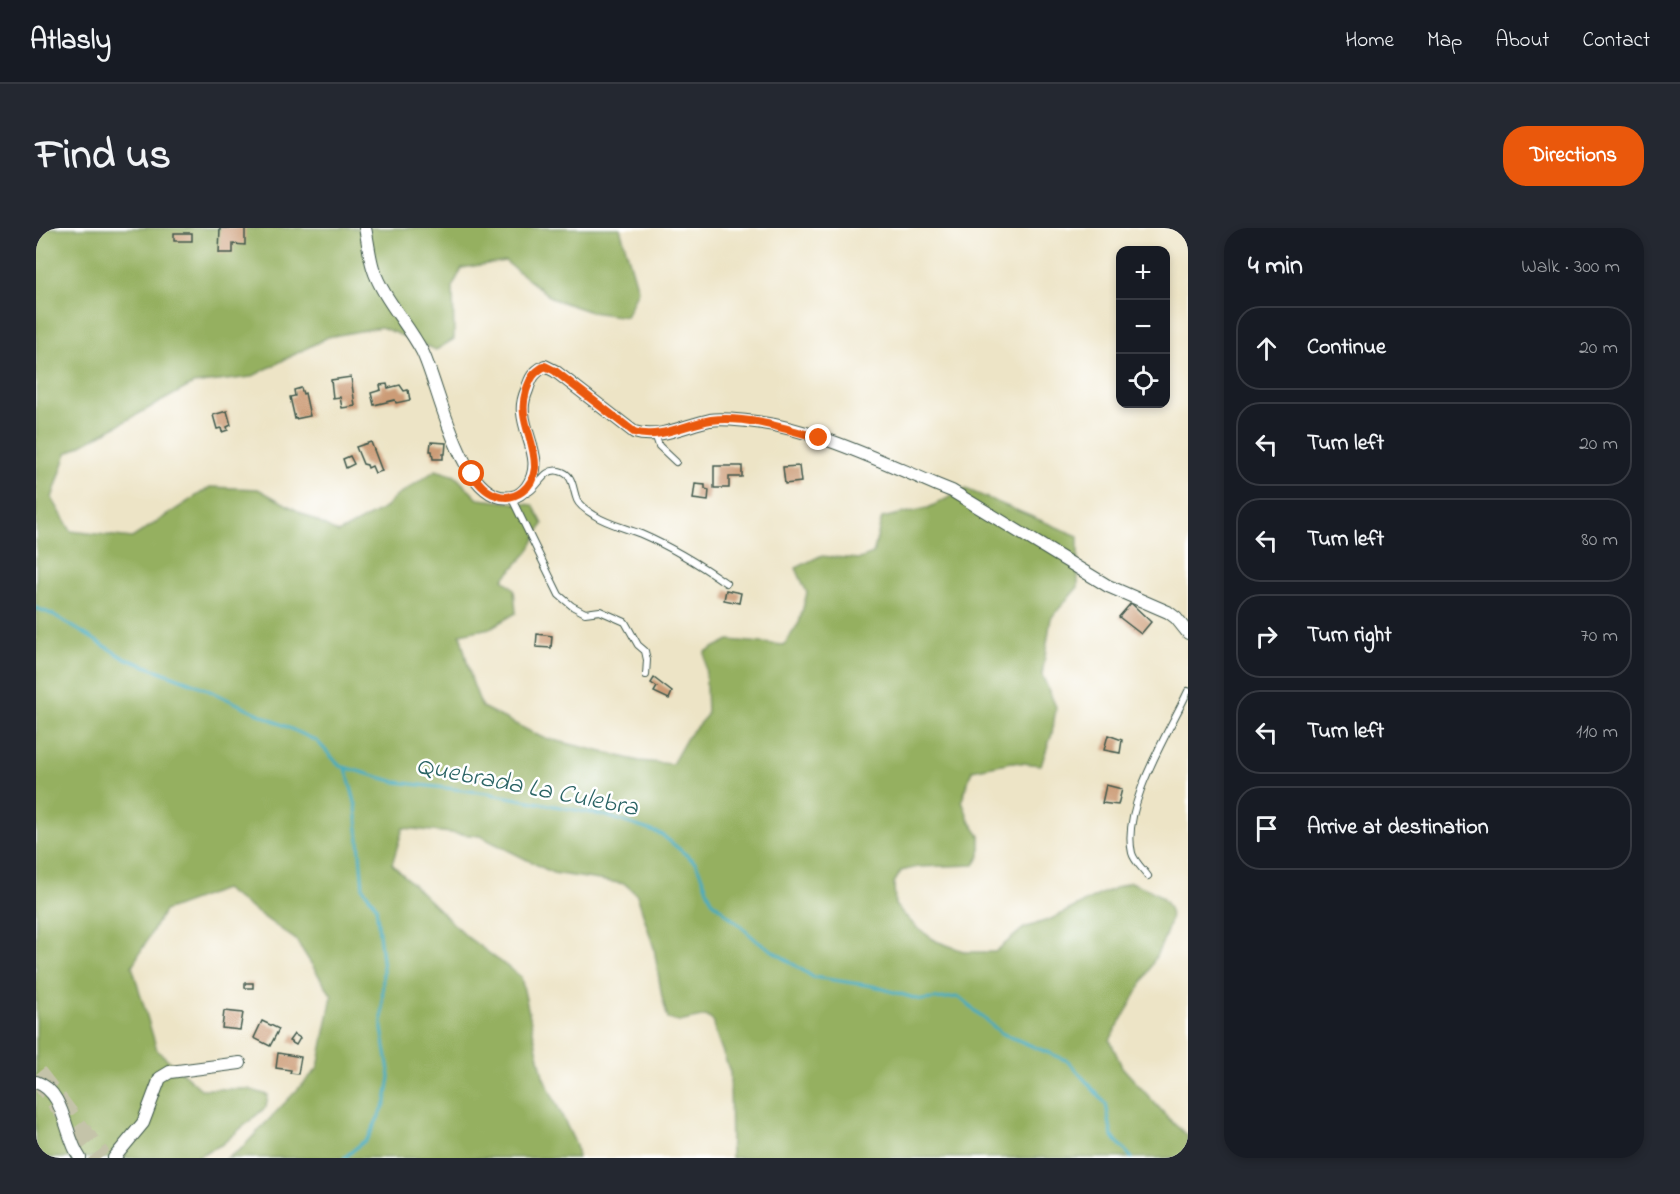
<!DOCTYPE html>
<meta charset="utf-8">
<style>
:root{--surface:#171b24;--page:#242831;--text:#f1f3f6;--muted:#9ea1a6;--line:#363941;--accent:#ea580c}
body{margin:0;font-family:"Indie Flower",sans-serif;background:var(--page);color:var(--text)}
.controls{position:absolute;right:18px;top:18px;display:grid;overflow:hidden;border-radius:12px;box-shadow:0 3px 9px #0003}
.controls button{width:54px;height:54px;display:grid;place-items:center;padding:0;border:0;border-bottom:2px solid var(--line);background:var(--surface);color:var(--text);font:30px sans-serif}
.stop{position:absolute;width:18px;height:18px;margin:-14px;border:4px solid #ea580c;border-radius:50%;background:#fff}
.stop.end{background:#ea580c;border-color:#fff;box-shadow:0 2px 6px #0008}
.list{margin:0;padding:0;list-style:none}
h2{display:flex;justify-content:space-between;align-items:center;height:78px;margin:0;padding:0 24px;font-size:26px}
h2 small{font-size:20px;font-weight:400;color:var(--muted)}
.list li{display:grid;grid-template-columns:39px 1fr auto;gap:18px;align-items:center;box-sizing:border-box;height:84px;margin:0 12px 12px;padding:0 12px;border:2px solid var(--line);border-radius:24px}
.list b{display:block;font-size:22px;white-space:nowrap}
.list em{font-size:20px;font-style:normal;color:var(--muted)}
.icon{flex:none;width:33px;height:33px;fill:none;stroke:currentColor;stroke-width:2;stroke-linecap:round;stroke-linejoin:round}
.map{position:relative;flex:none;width:1152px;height:930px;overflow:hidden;border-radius:24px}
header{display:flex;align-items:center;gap:36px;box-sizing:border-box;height:84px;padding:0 30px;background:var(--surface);border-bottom:2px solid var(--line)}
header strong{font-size:28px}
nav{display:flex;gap:33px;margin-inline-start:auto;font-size:21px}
.intro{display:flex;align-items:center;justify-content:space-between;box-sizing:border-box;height:144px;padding:0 36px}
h1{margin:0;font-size:42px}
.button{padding:15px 27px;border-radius:24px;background:var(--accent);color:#fff;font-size:21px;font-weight:700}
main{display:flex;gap:36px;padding:0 36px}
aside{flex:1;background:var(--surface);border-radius:24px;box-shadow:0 3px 9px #0003}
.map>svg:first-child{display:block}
</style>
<header>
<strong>Atlasly</strong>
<nav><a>Home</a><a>Map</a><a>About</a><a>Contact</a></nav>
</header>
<div class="intro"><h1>Find us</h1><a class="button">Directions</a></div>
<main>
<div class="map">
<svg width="1152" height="930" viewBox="0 0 1152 930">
<rect width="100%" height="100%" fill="#fff"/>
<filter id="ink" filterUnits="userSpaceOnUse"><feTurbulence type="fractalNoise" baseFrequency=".0167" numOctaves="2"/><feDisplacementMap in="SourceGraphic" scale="12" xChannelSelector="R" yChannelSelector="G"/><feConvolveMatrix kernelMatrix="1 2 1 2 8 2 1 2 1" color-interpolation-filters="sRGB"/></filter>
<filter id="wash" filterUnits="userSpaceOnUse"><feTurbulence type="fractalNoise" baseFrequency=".008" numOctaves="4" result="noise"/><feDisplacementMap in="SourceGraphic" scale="24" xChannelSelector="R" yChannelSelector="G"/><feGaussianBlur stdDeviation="1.35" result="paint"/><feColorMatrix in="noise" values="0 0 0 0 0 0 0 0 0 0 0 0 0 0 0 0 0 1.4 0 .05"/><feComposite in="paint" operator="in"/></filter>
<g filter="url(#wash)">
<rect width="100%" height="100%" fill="#ede4c6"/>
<!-- forest -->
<path fill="#95b061" stroke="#5a764a" stroke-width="1.5" d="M0 0H584L602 62 590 89 555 84 517 71 469 33 426 40 417 58 418 111 400 122 345 99 292 109 215 149 157 156 31 225 16 270 35 303 96 310 174 259 222 261 302 305 349 280 358 270 400 242 419 248 442 271 497 277 507 296 492 324 467 351 478 361 480 385 454 400 424 406 436 453 446 479 505 509 603 533 636 536 652 508 671 487 669 424 693 412 748 417 763 395 771 365 760 340 784 328 824 331 837 326 846 290 892 280 930 261 1042 308V359L1015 390 1006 447 1020 479 1016 506 1005 537 976 534 936 542 926 572 933 592 944 608V628L938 637 882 639 865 643 858 655 859 677 880 699 900 713 930 724H959L988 700 1015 691 1065 666 1094 654C1110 660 1128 665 1134 683 1141 701 1085 791 1074 812L1086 839 1136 894 1152 908V930H695L694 844 679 803 678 794 670 788 643 794 632 791 626 769 618 720 601 667 589 656 517 645 444 608 367 600 356 636 430 708 485 749 507 848 540 917 542 930H191L204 922 282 840 296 768 260 712 188 661 128 683 96 738 121 822 165 861H212L232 867 230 879 185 917 158 930H0Z"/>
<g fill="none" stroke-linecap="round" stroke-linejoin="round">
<!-- stream -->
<g stroke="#42acc1" stroke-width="3">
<polyline points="0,380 18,387 88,430 161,457 281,513 304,538 360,554 451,565 571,588 625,606 660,635 676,673 720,712 777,749 837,758 885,772 923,769 965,805 1032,833 1070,876 1076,908 1096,930"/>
<polyline points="308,930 332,910 350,874 354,849 346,801 347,741 340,678 327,660 320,578 310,540"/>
</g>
</g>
<g id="blocks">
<!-- building -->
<g fill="#cc9c77">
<polygon points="184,0 209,0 209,17 197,16 197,25 183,25"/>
<rect x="138" y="5" width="18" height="8"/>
<polygon points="315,149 319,178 306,180 304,169 297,170 295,152"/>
<polygon points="351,156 352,160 364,157 368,163 372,162 374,172 360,175 359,172 338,177 335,165 345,162 344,157"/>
<polygon points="265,160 267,166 269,165 274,188 259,191 254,169 259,168 258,162"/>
<polygon points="191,183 195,197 191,199 192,202 186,204 185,200 181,201 177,187"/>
<polygon points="335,214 346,243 339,245 336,238 332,240 331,237 327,236 320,219"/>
<polygon points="395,214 410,215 409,226 407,226 407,231 397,231 396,223 394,223"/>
<polygon points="314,228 318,236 310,240 307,231"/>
<polygon points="678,238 706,238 706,249 693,249 693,260 678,260"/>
<polygon points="763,238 765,254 749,256 747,239"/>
<polygon points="659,256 669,257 669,261 673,262 672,273 657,271"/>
<polygon points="690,362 705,365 703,375 688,372"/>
<polygon points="1095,375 1115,394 1105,406 1083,389"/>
<polygon points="501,406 516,408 515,420 500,419"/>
<polygon points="618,450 636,464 633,471 618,464 621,459 615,455"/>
<polygon points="1072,507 1086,512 1084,525 1068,522"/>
<polygon points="1070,557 1086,561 1082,577 1066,575"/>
<rect x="209" y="755" width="8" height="5"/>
<polygon points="188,783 207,785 204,802 186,800"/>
<polygon points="226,793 243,801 234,818 218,810"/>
<polygon points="258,806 264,810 260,817 253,813"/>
<polygon points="242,825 265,829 262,846 254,845 255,842 240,840"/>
</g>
</g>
</g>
<g filter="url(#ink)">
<use href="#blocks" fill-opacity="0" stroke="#3e564a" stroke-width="1.5"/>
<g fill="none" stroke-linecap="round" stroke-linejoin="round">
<!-- highway-tunnel -->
<polyline stroke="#c4c3a9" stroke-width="22" stroke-dasharray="22 11" stroke-linecap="butt" points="0,846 65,930"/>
<!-- lane casing -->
<g stroke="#3e564a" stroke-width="8">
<g id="lane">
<polyline points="619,206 623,218 640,234"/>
<path d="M491 265C502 261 508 239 523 243 538 246 536 260 541 272 543 277 553 284 558 287 571 296 590 300 605 306 635 319 663 336 690 355"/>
<polyline points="475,269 523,367 536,378 549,385 564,383 589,394 602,417 609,423 611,432 610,447"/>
<path d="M1112 648C1107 641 1098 633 1096 625 1085 579 1133 504 1152 463"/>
</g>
</g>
<!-- street casing -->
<g stroke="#3e564a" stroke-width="14">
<g id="street">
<path d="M329 0C332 13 333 27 337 40 346 69 372 96 386 123 403 156 425 279 476 269 483 268 487 264 491 259 509 234 489 210 487 185 486 177 488 169 491 162 495 149 497 145 509 138L519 143 598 204C623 212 650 197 674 192 685 190 700 192 711 193 775 199 842 232 901 257L916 263 1072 358 1132 384 1140 390 1152 405"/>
<path d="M0 854C30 864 28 908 44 930"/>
<polyline points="78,930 107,895 124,850 134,844 204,835"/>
</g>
</g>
<!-- lane -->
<use href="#lane" stroke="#fff" stroke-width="6"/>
<!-- street -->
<use href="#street" stroke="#fff" stroke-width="12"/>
</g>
</g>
<g fill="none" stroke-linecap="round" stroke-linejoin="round" filter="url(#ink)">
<!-- route -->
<path stroke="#ea580c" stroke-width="8" d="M436 246C442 254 449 264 460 267 479 274 497 260 499 240 500 211 481 193 490 163 495 149 497 145 509 138L519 143 598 204C623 212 650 196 675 192 709 187 751 201 783 210"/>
</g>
<g text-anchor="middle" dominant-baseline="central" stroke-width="5" stroke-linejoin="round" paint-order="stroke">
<!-- water labels -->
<g font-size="26" font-style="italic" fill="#2b6465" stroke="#fff">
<text transform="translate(491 560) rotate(11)">Quebrada La Culebra</text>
</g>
</g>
</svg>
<div class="controls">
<button>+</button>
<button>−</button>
<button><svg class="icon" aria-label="locate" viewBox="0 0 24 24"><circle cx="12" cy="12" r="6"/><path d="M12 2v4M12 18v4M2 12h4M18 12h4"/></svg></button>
</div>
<div class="stop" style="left:436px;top:246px"></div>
<div class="stop end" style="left:783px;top:210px"></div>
</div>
<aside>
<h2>4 min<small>Walk · 300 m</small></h2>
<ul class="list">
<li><svg class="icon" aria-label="ahead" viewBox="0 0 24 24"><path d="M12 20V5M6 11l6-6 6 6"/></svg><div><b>Continue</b></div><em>20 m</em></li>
<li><svg class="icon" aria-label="left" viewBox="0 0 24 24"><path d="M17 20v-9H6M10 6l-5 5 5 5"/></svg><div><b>Turn left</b></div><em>20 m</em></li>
<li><svg class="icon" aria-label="left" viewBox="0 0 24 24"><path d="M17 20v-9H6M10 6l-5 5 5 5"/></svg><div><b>Turn left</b></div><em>80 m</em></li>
<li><svg class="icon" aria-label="right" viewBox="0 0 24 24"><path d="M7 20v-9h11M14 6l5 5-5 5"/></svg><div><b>Turn right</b></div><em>70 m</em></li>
<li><svg class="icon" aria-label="left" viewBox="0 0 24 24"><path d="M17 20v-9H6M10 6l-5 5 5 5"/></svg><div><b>Turn left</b></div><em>110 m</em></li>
<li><svg class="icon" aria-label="arrive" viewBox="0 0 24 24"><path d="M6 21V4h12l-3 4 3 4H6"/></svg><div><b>Arrive at destination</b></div></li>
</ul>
</aside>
</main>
